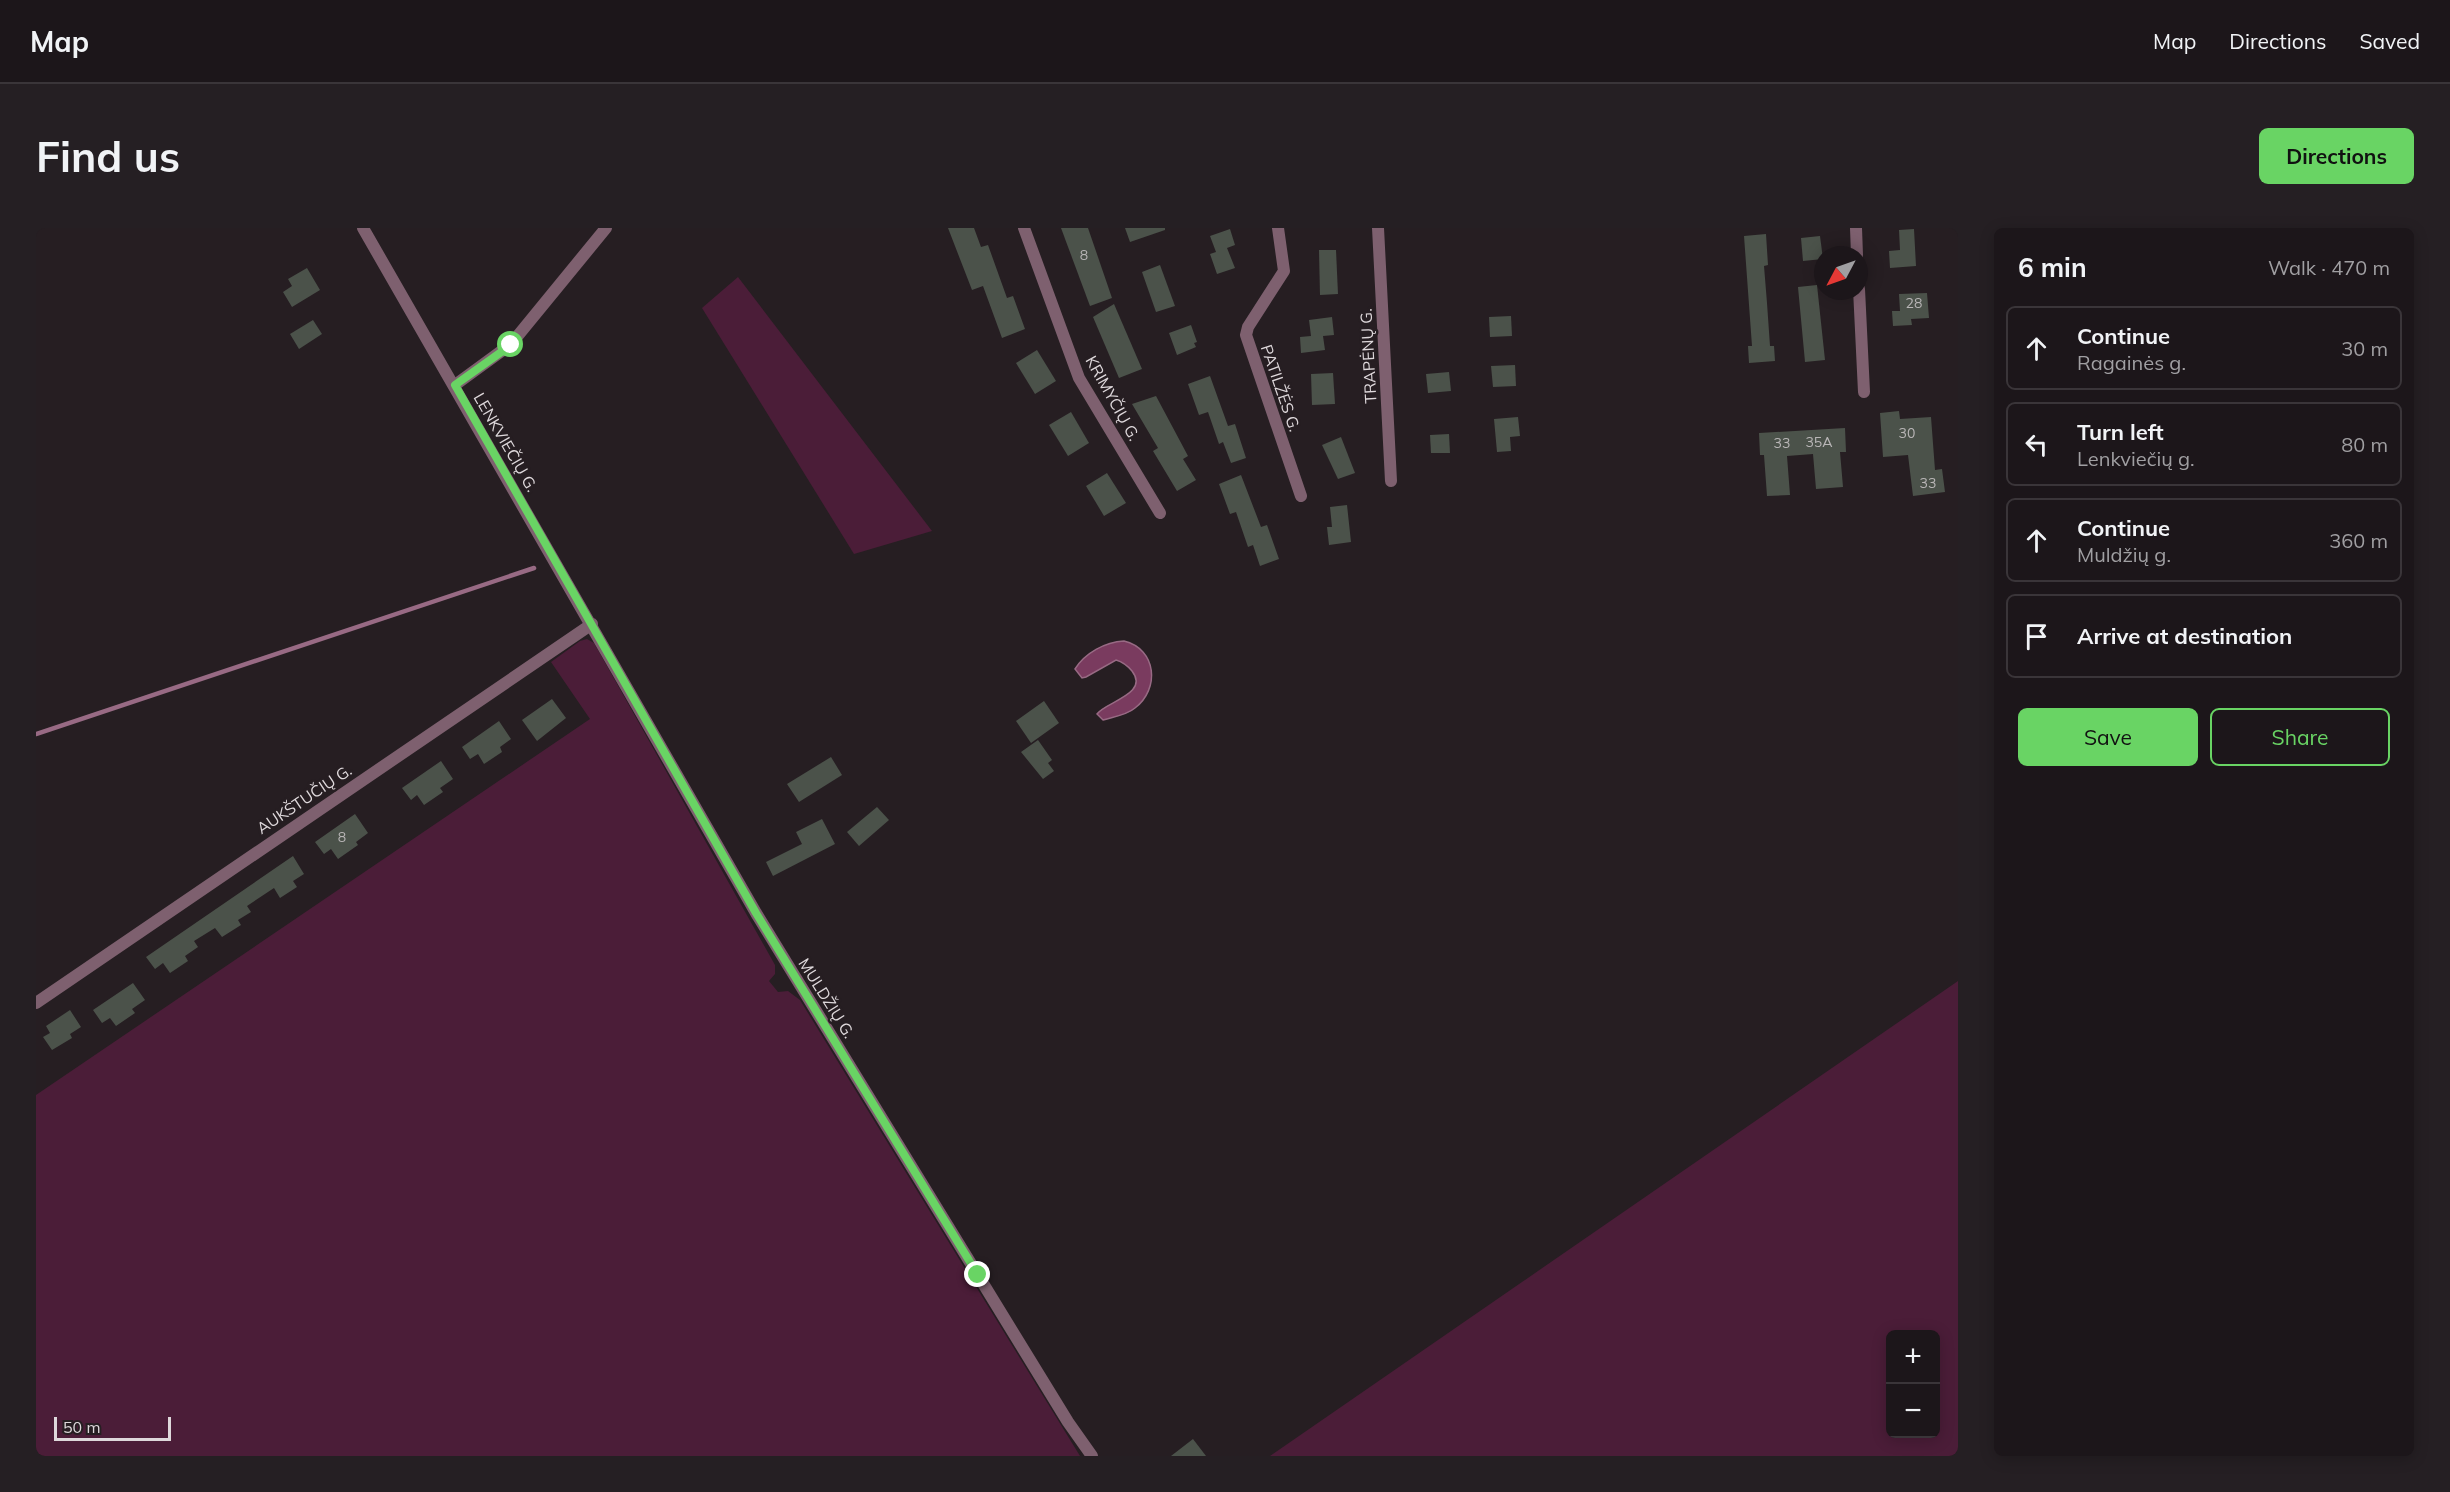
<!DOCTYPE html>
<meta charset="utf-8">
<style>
:root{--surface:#1c161a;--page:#251f23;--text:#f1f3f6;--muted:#a09fa2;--line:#3a3539;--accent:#69d464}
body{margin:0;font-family:Mulish,sans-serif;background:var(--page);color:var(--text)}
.controls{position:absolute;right:18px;bottom:18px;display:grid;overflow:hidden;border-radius:9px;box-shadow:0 3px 15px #0003}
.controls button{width:54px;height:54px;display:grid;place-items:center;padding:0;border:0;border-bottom:2px solid var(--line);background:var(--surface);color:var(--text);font:30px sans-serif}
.compass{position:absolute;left:1778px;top:18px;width:54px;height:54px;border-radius:50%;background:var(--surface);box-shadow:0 3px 15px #0003;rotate:229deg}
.scale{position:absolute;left:18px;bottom:15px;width:117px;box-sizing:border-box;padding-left:6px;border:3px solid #ded8db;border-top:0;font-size:16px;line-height:21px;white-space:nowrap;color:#ded8db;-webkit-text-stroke:4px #261e22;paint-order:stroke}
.stop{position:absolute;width:18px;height:18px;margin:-14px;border:4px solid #69d464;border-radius:50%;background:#fff}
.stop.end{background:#69d464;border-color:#fff;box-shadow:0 2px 6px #0008}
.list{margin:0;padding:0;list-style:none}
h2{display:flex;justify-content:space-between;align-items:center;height:78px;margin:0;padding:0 24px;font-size:26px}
h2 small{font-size:20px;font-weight:400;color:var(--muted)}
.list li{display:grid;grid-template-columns:39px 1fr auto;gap:18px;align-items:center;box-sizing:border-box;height:84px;margin:0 12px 12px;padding:0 12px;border:2px solid var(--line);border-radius:9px}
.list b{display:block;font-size:22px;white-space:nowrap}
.list p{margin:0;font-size:20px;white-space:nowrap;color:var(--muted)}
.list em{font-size:20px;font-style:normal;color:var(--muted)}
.actions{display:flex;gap:12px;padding:18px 24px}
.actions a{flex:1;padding:14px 0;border:2px solid var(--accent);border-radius:9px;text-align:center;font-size:21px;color:var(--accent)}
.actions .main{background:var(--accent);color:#111}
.icon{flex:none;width:33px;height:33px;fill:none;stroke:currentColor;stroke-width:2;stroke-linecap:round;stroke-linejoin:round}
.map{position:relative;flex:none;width:1922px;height:1228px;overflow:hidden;border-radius:9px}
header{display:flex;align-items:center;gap:36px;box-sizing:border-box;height:84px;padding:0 30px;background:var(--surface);border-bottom:2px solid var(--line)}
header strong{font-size:28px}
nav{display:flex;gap:33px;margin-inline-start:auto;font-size:21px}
.intro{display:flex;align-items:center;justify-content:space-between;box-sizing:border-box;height:144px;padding:0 36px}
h1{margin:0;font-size:42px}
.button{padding:15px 27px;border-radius:9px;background:var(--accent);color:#111;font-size:21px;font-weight:700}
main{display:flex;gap:36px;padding:0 36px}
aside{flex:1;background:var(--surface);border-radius:9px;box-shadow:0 3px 15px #0003}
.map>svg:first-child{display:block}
</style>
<header>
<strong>Map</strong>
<nav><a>Map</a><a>Directions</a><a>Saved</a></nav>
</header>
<div class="intro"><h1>Find us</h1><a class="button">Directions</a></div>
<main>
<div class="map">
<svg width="1922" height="1228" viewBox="0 0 1922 1228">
<rect width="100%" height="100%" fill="#261e22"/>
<!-- green -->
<g fill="#4b1d38" fill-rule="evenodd">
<polygon points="702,49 896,303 818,326 666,80"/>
<polygon points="551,411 558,415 739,737 739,746 733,753 742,764 752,763 764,772 1044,1228 0,1228 0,867 554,491 515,434 544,413"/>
<path d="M1922 753V1228H1234ZM1900 1106V1206H1854V1106Z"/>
</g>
<!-- water -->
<path fill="#7a3b5f" stroke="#986a84" stroke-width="1.5" d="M1088 413C1121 421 1124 461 1099 480 1091 487 1077 489 1067 492L1061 486C1069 474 1114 466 1096 443 1091 437 1087 434 1080 432L1050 449 1046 450 1039 441C1049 425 1069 414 1088 413Z"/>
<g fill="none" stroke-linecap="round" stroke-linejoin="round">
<!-- stream -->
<polyline stroke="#986a84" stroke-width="4.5" points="0,506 498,340"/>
</g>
<!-- building -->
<g fill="#4b524a">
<polygon points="912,0 938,0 945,19 952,17 971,70 977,68 989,101 966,110 947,58 936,62"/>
<polygon points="1025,0 1052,0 1076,70 1054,78"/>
<polygon points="1089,0 1129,0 1129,2 1094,14"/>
<polygon points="1194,1 1199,17 1191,20 1199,40 1181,46 1174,26 1180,24 1174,8"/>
<polygon points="1878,1 1880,38 1854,40 1853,23 1864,22 1863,2"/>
<polygon points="1730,6 1732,37 1728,38 1731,75 1734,118 1738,118 1739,133 1713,135 1712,118 1716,118 1708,8"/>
<polygon points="1784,8 1787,31 1767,33 1765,10"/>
<polygon points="1283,22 1300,22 1302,66 1284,67"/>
<polygon points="1124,37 1139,78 1120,84 1106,44"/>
<polygon points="271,40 284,62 256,79 247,64 256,58 252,51"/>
<polygon points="1781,57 1789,132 1769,134 1762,59"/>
<polygon points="1891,65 1893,90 1875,91 1876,97 1857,98 1856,83 1864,83 1863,66"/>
<polygon points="1078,76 1106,141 1083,150 1057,89"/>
<polygon points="1475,88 1476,108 1454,109 1453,89"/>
<polygon points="1296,89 1298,107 1287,108 1289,122 1265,125 1264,109 1275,108 1273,92"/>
<polygon points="277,92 286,106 263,121 254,106"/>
<polygon points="1155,97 1161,114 1158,115 1160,119 1141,127 1133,105"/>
<polygon points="1001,122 1020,153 999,166 980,135"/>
<polygon points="1479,137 1480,158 1457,159 1455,138"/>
<polygon points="1413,144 1415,163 1392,165 1390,146"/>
<polygon points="1297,145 1299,176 1276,177 1275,146"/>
<polygon points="1174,148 1192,198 1199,196 1210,230 1195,235 1187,214 1183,216 1172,184 1163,187 1152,156"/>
<polygon points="1120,168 1152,228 1147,231 1160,252 1141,263 1117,223 1122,220 1096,176"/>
<polygon points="1863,183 1864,191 1895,189 1899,242 1906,241 1909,264 1877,268 1872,227 1847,229 1844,185"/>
<polygon points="1035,184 1053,215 1032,228 1013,197"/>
<polygon points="1482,189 1484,208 1474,209 1475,223 1461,224 1458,191"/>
<polygon points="1809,200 1810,224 1804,224 1807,259 1780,261 1777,226 1751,228 1754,267 1731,268 1728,227 1724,227 1723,205"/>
<polygon points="1413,206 1414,225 1395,225 1394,207"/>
<polygon points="1305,209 1319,245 1302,251 1286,217"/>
<polygon points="1071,245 1090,275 1068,288 1050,258"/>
<polygon points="1205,247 1225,299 1231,297 1243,331 1224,338 1217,317 1212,319 1200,284 1194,286 1183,256"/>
<polygon points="1311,277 1315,314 1293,317 1291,299 1296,299 1294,279"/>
<polygon points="516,471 530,490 501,513 486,492"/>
<polygon points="1008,473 1023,495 995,515 980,493"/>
<polygon points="463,493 475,511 464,519 466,524 448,536 442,526 434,531 426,519"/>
<polygon points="1002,512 1016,532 1012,535 1018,543 1007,551 985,524"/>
<polygon points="795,529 806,547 763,574 751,556"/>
<polygon points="405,533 417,551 404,560 407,564 388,577 381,567 375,572 366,560"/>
<polygon points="841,579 853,592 823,618 811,604"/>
<polygon points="319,586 332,605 320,614 322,617 302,631 295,621 288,626 279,614"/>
<polygon points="786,591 799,616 737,648 730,634 766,616 760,604"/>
<polygon points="257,628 268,646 257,653 261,659 244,670 238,660 211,678 215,684 202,692 205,697 186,709 179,700 158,713 162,719 149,728 152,733 134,745 127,735 119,741 110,729"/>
<polygon points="97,755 109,772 96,781 99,785 80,798 74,790 66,795 57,782"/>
<polygon points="34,782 45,799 34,806 36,810 16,822 7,809 14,805 10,798"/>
<polygon points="1157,1211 1170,1228 1135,1228"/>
</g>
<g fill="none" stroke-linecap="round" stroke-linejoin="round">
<!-- minor -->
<g stroke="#7e606f" stroke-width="12">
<polyline points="327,0 720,685 1032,1194 1056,1228"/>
<polyline points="988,0 1043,150 1124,285"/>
<polyline points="1242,0 1248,43 1212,99 1210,107 1265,268"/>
<polyline points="1342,0 1355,253"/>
<polyline points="1820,0 1821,27"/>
<polyline points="1823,61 1828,164"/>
<polyline points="419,157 475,116 570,0"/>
<polyline points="0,775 556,396"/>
</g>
</g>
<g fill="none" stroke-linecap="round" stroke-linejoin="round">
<!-- route -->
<polyline stroke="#69d464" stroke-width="8" points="475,117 419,157 720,685 942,1047"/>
</g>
<g text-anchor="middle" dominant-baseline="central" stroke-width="5" stroke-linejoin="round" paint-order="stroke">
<!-- number labels -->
<g font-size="14" fill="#b9b6b7">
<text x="1048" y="27">8</text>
<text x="1878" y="75">28</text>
<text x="1871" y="205">30</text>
<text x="1783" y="214">35A</text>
<text x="1746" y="215">33</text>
<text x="1892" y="255">33</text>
<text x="306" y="609">8</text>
</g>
<!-- street labels -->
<g font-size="16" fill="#ded8db" stroke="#261e22">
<text transform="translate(1332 128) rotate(-93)">TRAPĖNŲ G.</text>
<text transform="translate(1245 160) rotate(71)">PATILŽĖS G.</text>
<text transform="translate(1077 170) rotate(61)">KRIMYČIŲ G.</text>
<text transform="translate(470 214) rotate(60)">LENKVIEČIŲ G.</text>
<text transform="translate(268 571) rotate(-34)">AUKŠTUČIŲ G.</text>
<text transform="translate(791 770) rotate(58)">MULDŽIŲ G.</text>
</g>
</g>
</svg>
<div class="controls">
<button>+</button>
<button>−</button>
</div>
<svg class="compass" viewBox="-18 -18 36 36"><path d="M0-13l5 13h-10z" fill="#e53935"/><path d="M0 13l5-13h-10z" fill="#a09fa2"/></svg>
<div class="scale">50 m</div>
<div class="stop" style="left:475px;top:117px"></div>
<div class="stop end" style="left:942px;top:1047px"></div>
</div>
<aside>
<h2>6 min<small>Walk · 470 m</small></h2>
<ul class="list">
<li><svg class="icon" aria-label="ahead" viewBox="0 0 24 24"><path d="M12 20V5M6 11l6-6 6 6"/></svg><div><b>Continue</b><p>Ragainės g.</p></div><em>30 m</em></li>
<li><svg class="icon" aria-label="left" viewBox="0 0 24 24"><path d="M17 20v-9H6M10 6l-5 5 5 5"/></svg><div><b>Turn left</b><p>Lenkviečių g.</p></div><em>80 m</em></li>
<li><svg class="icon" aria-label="ahead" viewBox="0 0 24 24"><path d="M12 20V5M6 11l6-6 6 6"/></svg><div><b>Continue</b><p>Muldžių g.</p></div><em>360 m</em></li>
<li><svg class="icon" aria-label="arrive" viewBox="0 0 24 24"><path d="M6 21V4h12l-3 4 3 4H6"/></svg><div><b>Arrive at destination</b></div></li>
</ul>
<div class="actions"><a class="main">Save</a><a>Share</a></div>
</aside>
</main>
